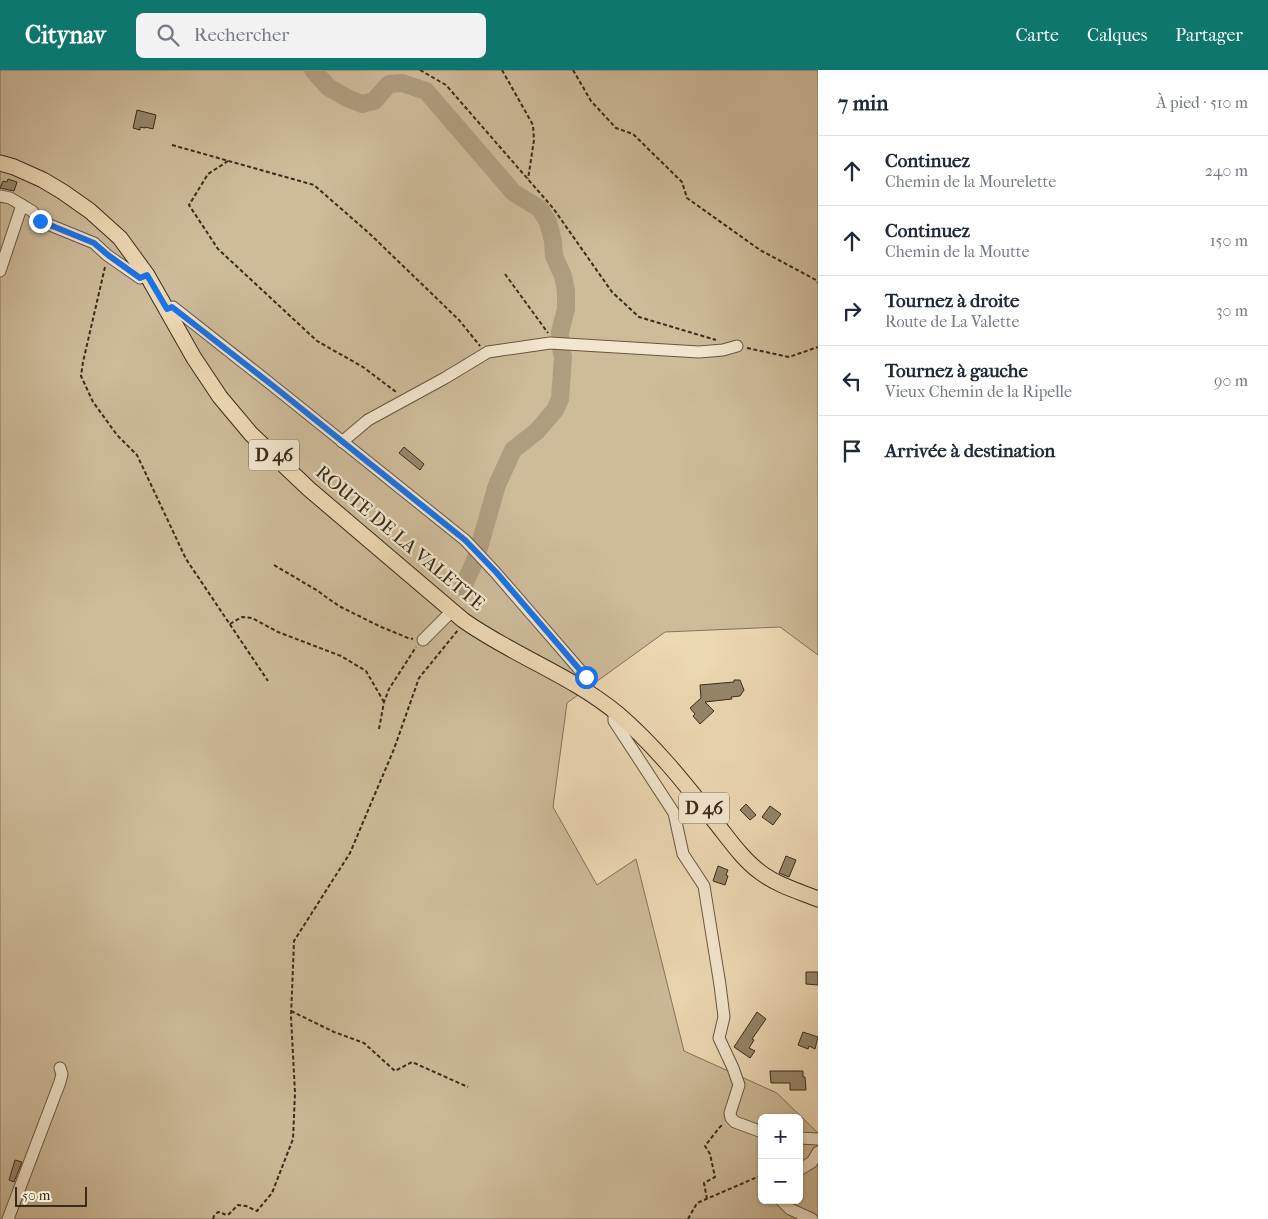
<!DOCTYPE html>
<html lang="fr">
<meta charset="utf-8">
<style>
:root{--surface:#fff;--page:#f2f2f3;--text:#1f2937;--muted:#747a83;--line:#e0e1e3;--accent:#0f766e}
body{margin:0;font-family:"IM FELL French Canon",serif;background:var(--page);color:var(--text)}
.controls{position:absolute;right:15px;bottom:15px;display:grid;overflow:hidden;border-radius:8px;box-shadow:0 1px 4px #0004}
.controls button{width:45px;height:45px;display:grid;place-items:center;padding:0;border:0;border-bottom:1px solid var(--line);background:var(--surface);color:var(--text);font:25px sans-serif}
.scale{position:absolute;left:15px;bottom:12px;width:72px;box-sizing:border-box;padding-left:5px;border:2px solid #382b1c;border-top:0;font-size:14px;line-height:18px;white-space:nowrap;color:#382b1c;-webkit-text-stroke:4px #f3e6ce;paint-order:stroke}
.stop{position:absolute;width:15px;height:15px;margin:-11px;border:4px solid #1a73e8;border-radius:50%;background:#fff}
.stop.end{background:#1a73e8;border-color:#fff;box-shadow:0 1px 5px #0008}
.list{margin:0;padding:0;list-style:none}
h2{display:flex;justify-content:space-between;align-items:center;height:65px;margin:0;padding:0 20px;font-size:21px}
h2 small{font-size:16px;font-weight:400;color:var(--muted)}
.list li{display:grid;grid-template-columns:32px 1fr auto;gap:15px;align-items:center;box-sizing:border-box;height:70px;padding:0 20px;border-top:1px solid var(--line)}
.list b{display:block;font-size:19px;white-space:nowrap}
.list p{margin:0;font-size:16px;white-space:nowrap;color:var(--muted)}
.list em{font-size:16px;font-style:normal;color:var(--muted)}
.icon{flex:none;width:28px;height:28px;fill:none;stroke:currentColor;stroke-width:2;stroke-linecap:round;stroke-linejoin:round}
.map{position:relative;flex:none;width:818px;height:1149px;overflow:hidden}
header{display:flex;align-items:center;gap:30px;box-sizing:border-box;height:70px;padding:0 25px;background:var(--accent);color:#fff}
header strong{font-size:24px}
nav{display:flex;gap:28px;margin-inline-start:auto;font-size:18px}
.search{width:350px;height:45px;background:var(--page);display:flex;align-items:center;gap:12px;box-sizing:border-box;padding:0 18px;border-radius:8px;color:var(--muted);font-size:19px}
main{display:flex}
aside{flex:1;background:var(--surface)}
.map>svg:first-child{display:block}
</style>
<header>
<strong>Citynav</strong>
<div class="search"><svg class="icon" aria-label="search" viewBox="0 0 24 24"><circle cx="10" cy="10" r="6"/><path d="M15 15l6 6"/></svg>Rechercher</div>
<nav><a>Carte</a><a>Calques</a><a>Partager</a></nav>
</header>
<main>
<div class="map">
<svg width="818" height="1149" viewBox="0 0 818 1149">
<rect width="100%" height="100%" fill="#edd8b4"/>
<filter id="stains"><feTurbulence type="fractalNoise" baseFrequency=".004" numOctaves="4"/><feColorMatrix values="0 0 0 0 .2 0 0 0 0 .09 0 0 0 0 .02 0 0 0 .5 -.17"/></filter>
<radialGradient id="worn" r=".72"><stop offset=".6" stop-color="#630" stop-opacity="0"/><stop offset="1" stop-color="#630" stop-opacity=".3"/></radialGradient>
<!-- green -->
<path fill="#cebb9a" stroke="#83735b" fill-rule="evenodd" d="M0 0H818V585L780 557 665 562 567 633 553 737 597 815 636 789 684 981 777 1023 818 1063V1149H0ZM762 1048H799V1130H762Z"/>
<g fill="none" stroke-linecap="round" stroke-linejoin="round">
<!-- river -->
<g stroke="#af9d80" stroke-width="18">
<polyline points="313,0 328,17 347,28 362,34 374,31 389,14 402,13 426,21 513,122 540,139 548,152 553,171 554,186 563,206 566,221 566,239 560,262 560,273 563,287 560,329 555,340 537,361 513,380 497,415 478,481"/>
<polyline points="463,517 477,486"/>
</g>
</g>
<!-- building -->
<g fill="#96856b" stroke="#382b1c">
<polygon points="137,40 156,45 153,59 145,57 145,58 140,57 140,60 133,58"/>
<polygon points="8,109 17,112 14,121 0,118 3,111 7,112"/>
<polygon points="404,377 424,394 420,400 399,383"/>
<polygon points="734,610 740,610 744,620 740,626 731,627 732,629 705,632 714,641 700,654 693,646 695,644 690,638 701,628 700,615 734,612"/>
<polygon points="746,734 756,745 750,750 740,740"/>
<polygon points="770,736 781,744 773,755 762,747"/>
<polygon points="786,786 796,790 789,807 779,803"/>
<polygon points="718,796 728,800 726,805 728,806 725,815 713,811"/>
<polygon points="806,902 818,902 818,915 806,914"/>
<polygon points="757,942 766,949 752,969 754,970 749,978 755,981 750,988 734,977"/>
<polygon points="803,962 818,967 815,979 809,976 808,979 798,975"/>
<polygon points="770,1001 803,1001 803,1007 805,1007 806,1020 790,1020 790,1013 771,1013"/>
<polygon points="15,1090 22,1092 14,1112 9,1110"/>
</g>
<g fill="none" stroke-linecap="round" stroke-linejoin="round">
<!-- minor casing -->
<g stroke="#655642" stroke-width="13">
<g id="minor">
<polyline points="0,126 10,128 32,141 40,151 94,173 107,185 140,208 147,205"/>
<polyline points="0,201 22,135"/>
<polyline points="167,239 173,237 272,315 465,470 495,502 586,607 589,611 588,616 584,620"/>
<polyline points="342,372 368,350 445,308 488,282 550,273 699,282 723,280 737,276"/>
<polyline points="423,570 452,541"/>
<polyline points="617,643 614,647 614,651 674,743 683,784 704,816 720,915 724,947 719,968 733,998 739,1015 730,1043 731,1048 735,1052 762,1062"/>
<polyline points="799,1068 818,1069"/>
<polyline points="799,1100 812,1092 818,1082"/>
<polyline points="781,1130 790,1139 812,1149"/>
<polyline points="8,1149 60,1012 62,1004 60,998"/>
</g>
</g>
<!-- major casing -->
<g stroke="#382b1c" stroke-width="17">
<path id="major" d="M0 93 14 97 43 110 63 122 90 141 120 168 147 205 194 288 220 327 251 364 309 419 463 550C512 585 571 605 618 644 654 675 683 711 712 748 727 766 741 788 760 802 777 815 798 821 818 829"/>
</g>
<!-- path -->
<g stroke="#382b1c" stroke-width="2" stroke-dasharray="4 2.5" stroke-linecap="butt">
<polyline points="420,0 446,15 553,138 612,222 639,247 716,270"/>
<polyline points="502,0 533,55 534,70 528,109"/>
<polyline points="573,0 591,31 616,58 633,64 682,112 687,128 760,180 816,210 818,213"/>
<polyline points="172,75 314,115 370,164 459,250 480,276"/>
<polyline points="228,91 208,104 189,135 218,179 317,271 363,297 396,322"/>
<polyline points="105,197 83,292 81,306 93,332 117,365 137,385 186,489 268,611"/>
<polyline points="505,204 548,263"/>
<polyline points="747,278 789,287 818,277"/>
<polyline points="274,495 318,521 326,527 339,536 379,556 408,568 413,569"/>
<polyline points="230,554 242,547 252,548 278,562 341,586 366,601 384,632"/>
<polyline points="379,659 384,632 389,619 416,577"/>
<polyline points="291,941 334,962 364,973 395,1001 412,992 468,1017"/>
<polyline points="707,1129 704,1113 715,1107 710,1084 705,1076 719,1058 723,1054"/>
<path d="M213 1149 214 1146 218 1142C222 1142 224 1145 228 1145L238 1135 246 1136 257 1141 272 1123 293 1069 295 1023 291 947 294 871 350 783 394 679 419 608 458 560"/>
<polyline points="688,1149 697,1133 762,1105"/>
</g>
<!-- minor -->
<use href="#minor" stroke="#f3e6ce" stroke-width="11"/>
<!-- major -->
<use href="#major" stroke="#edd8b4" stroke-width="15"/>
</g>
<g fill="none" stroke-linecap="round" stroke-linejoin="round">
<!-- route -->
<polyline stroke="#1a73e8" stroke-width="6" points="40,151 94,173 108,185 140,208 147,205 167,239 172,237 272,315 465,470 496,502 586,607"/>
</g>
<g text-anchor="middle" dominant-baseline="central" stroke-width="4.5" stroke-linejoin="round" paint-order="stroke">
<!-- shield labels -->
<g fill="#f3e6ce" stroke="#706351" stroke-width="1">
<rect x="249" y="369.5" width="50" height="31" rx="4"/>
<rect x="679" y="722.5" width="50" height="31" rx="4"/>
</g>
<g font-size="18" font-weight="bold" fill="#382b1c">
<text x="274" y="385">D 46</text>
<text x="704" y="738">D 46</text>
</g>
<!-- street labels -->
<g font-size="19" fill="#382b1c" stroke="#f3e6ce">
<text transform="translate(400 468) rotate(40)">ROUTE DE LA VALETTE</text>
</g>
</g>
<rect width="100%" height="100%" filter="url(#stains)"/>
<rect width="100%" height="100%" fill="url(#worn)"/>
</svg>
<div class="controls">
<button>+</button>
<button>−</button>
</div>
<div class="scale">50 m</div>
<div class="stop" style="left:586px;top:607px"></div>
<div class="stop end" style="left:40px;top:151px"></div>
</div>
<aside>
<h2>7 min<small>À pied · 510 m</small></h2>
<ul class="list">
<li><svg class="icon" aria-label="ahead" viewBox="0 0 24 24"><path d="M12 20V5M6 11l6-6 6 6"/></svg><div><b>Continuez</b><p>Chemin de la Mourelette</p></div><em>240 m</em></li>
<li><svg class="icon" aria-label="ahead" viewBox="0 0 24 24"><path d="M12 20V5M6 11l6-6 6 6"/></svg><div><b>Continuez</b><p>Chemin de la Moutte</p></div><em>150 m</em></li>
<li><svg class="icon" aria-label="right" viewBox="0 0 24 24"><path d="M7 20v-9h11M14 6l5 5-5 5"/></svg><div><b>Tournez à droite</b><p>Route de La Valette</p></div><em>30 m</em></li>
<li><svg class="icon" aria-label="left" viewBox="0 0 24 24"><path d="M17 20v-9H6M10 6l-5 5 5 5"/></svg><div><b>Tournez à gauche</b><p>Vieux Chemin de la Ripelle</p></div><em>90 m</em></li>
<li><svg class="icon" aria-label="arrive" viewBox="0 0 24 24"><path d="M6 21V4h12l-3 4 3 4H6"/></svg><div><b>Arrivée à destination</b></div></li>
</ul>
</aside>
</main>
